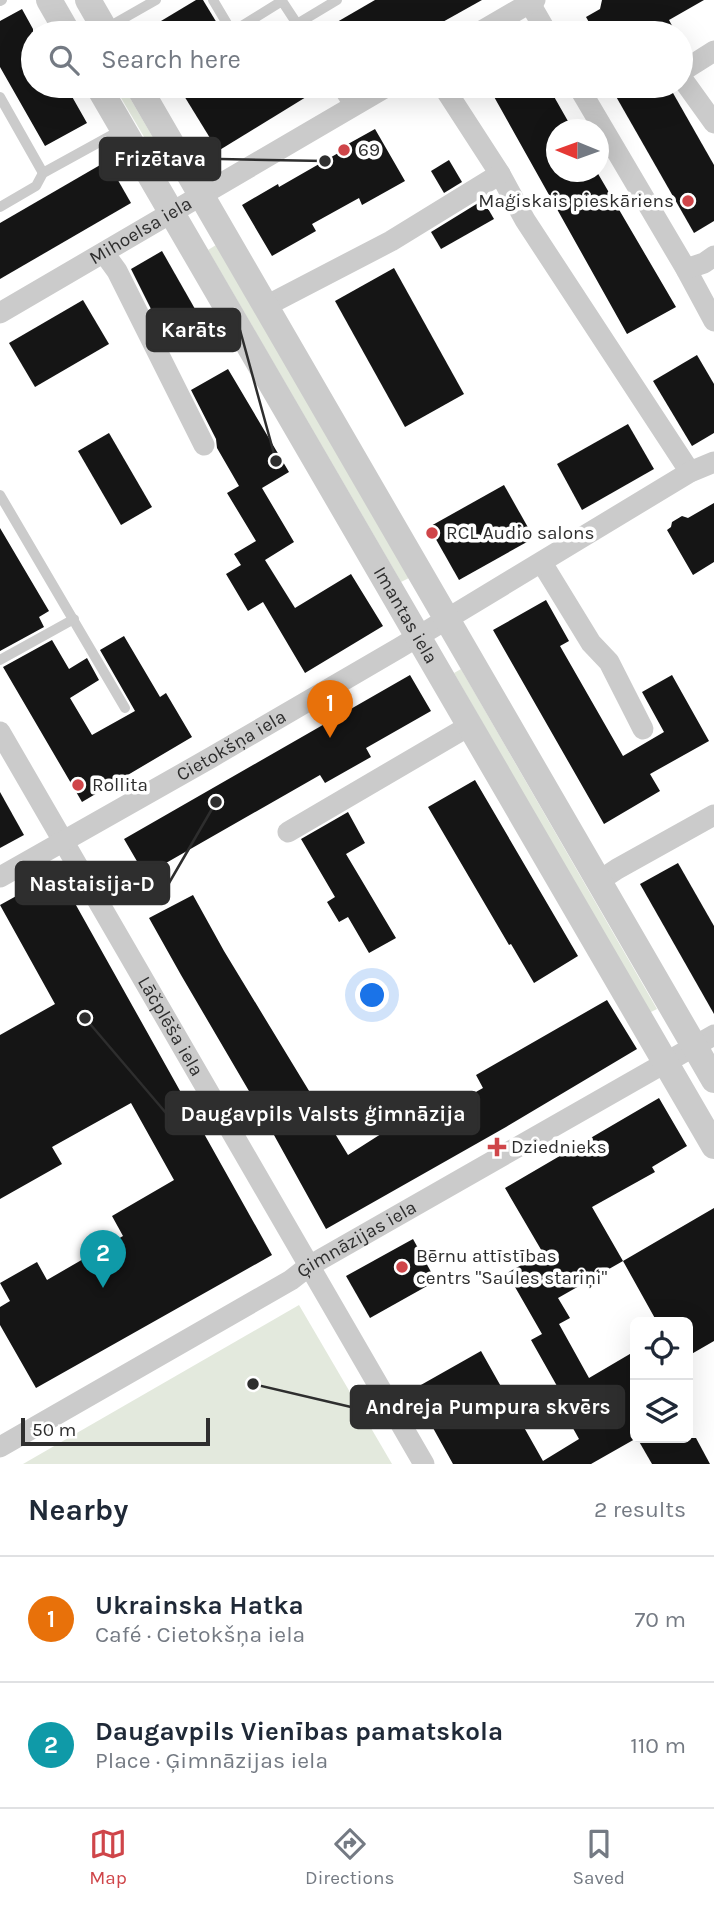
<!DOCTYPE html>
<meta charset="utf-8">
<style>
:root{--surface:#fff;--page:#f6f6f7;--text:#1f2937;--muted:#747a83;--line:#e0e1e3;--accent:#cf4549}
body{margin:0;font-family:Karla,sans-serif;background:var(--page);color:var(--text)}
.controls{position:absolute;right:21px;bottom:21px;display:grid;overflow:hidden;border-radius:10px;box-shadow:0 7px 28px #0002}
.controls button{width:63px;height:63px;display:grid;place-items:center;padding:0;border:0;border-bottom:2px solid var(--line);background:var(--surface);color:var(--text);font:35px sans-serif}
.compass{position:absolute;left:546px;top:119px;width:63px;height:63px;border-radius:50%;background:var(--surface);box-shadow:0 7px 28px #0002;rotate:271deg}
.scale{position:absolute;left:21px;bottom:18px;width:189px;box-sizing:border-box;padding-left:7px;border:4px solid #2e2e2e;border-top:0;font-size:19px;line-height:24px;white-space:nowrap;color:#2e2e2e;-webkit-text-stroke:5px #fff;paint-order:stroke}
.you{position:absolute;left:373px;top:996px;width:24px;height:24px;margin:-18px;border:5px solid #fff;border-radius:50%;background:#1a73e8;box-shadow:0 0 0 10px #1a73e833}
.badge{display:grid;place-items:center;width:46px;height:46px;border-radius:50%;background:var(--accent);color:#fff;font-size:23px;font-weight:700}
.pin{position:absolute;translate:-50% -58px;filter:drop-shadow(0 2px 4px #0008)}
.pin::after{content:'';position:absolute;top:37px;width:24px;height:21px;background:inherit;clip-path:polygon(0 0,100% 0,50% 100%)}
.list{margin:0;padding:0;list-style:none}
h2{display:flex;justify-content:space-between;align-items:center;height:91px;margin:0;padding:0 28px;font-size:30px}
h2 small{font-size:23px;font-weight:400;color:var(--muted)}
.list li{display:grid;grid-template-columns:46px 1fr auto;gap:21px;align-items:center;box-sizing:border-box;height:126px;padding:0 28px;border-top:2px solid var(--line)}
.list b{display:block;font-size:26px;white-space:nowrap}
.list p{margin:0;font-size:23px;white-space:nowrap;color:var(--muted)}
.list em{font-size:23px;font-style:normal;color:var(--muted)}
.icon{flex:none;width:38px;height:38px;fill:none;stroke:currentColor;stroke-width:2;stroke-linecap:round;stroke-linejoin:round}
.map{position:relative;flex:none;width:714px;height:1464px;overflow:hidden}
.search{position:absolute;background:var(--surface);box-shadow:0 7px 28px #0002;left:21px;right:21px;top:21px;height:77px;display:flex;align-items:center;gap:18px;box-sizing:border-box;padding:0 24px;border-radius:38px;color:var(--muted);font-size:26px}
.sheet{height:343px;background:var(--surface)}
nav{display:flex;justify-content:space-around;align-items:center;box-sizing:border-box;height:98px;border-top:2px solid var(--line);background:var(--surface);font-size:19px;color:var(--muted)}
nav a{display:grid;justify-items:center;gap:4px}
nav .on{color:var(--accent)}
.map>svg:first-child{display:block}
</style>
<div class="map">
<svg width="714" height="1464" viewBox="0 0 714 1464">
<rect width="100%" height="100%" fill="#fff"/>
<!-- green -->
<g fill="#e3e9dd">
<polygon points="114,86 123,86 166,160 160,164"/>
<polygon points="216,245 409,578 401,582 208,250"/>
<polygon points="461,669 657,1009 649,1013 454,673"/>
<polygon points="299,1305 392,1464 23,1464"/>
</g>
<!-- building -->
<g fill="#151515">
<polygon points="196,0 203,0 223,33 141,33"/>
<polygon points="375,0 482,0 423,33 318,33"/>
<polygon points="602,0 704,0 669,20 676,33 595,33 586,17 600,9"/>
<polygon points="22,9 33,29 33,86 66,86 87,123 45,146 0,67 0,21"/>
<polygon points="178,86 324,86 218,151"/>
<polygon points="488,86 548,86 573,130 556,130 556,172 597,172 676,307 627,334"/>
<polygon points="610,86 669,86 714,165 714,221 694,233"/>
<polygon points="375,129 405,181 362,205 359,198 312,224 316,231 272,256 242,205 278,184 279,187 340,152 339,149"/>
<polygon points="449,160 462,182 444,193 431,171"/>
<polygon points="107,161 131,203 0,279 0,223"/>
<polygon points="483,200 494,219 441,249 431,232"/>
<polygon points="162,251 207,330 174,350 152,311 131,269"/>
<polygon points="394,268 464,394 405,427 335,301"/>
<polygon points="83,300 109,344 35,387 9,343"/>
<polygon points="697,355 714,384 714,433 692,446 653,381"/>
<polygon points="228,369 289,472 262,488 294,542 265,560 295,608 351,574 383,626 305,673 263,602 248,611 226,574 241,565 234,554 256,541 227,493 239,486 217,448 216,439 191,390"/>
<polygon points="628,424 654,469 582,510 557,464"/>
<polygon points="109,433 152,507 121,525 78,451"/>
<polygon points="504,485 534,538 459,580 429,527"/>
<polygon points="714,503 714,562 693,575 667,530 671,527 672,522 682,516 688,518"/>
<polygon points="0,528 49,611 39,617 44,627 0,651"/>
<polygon points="546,600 569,641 560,646 623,756 664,732 642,692 672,675 709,741 650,774 660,791 604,824 493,630"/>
<polygon points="124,636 160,697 166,693 192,737 82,802 3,667 52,640 69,669 87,658 99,680 70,698 92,735 135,711 100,650"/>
<polygon points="410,675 431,711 366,748 371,757 325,783 320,775 145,875 124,839"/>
<polygon points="475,780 578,956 534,983 511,944 509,945 428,807"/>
<polygon points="0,792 24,835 0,848"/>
<polygon points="348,812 365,843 346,854 396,938 369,953 348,917 339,922 327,902 335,897 301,839"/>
<polygon points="678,863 714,926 714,1014 640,884"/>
<polygon points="58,873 272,1255 36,1388 0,1325 0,1307 10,1301 0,1283 37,1262 47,1280 123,1236 112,1216 174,1180 131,1103 52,1147 62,1164 0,1199 0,1035 55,1004 0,905"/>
<polygon points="193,895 224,951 348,1155 406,1118 411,1128 483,1088 476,1075 607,1000 637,1049 506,1127 326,1229 259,1108 181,975 149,918"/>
<polygon points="659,1098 687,1146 652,1167 655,1172 592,1207 623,1261 558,1298 570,1318 559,1324 589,1378 635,1351 635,1439 591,1464 453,1464 412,1390 481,1351 543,1461 579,1439 564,1412 570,1409 531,1340 542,1334 507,1273 543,1253 505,1188"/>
<polygon points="714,1208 714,1341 688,1356 688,1322 657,1322 623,1261"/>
<polygon points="413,1239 436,1281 370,1318 346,1276"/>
<polygon points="637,1438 696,1438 710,1464 652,1464"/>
</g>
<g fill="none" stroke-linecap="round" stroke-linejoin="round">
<!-- service -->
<g stroke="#cbcbcb" stroke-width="10">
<polyline points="213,0 232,32 282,1 303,33"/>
<polyline points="0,1 2,0"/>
<polyline points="297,24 337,0"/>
<polyline points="105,29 156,0"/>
<polyline points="336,86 350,108"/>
<polyline points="0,97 43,173"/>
<polyline points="0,207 36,186 43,173 123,129"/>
<polyline points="0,495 125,708"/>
<polyline points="0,660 74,619"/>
</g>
<!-- minor -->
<g stroke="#cbcbcb" stroke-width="21">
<polyline points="528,0 547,33"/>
<polyline points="478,33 535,0"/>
<polyline points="681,72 714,51"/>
<polyline points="681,77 714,123"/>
<polyline points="443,86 500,174 525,220 690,472"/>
<polyline points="578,86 686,269 714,321"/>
<polyline points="104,253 117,271 204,445"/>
<polyline points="686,269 704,263 714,256"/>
<polyline points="266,306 391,241 500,174"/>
<path id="s1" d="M0 313 388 86"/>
<polyline points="542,563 591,643 609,662 643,729"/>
<path id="s2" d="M0 732 424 1464"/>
<polyline points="288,832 469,726"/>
<path id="s3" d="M0 877 212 757 399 648 690 472 714 462"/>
<polyline points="599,881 617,869 714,815"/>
<path id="s4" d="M0 1447 291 1280 309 1266 714 1035"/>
</g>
<!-- tertiary -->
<g stroke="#cbcbcb" stroke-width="26">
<polyline points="49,0 68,33"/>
<polyline points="88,0 107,33"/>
<path id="s5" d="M98 86 714 1146"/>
<polyline points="138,86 714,1080"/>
</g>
</g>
<!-- markers -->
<g fill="#cf4549" stroke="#fff" stroke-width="2.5">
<circle cx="344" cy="150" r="7"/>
<circle cx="688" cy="201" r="7"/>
<circle cx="432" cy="533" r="7"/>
<circle cx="78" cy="785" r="7"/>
<path d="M493.5 1136.5h7v7h7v7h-7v7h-7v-7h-7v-7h7z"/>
<circle cx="402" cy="1267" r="7"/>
</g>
<g text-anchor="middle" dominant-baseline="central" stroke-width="7" stroke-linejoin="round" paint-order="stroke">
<!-- poi labels -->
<g font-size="19" fill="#2e2e2e" stroke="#fff" text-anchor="start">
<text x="358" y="150">69</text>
<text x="674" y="201" text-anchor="end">Maģiskais pieskāriens</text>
<text x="446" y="533">RCL Audio salons</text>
<text x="92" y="785">Rollita</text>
<text x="511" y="1147">Dziednieks</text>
<text x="416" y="1256">Bērnu attīstības<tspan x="416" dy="22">centrs "Saules stariņi"</tspan></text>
</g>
<!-- street labels -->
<g font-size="19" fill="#2e2e2e" stroke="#fff">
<text stroke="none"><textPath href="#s1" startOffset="163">Mihoelsa iela</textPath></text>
<text stroke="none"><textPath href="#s5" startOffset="612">Imantas iela</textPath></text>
<text stroke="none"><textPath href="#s3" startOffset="266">Cietokšņa iela</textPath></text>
<text stroke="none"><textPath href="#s2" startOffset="340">Lāčplēša iela</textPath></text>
<text stroke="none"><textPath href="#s4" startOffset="413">Ģimnāzijas iela</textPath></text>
</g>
</g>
<!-- callouts -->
<path fill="none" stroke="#2e2e2e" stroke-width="2.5" d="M325 161L220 159M276 461L240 330M216 802L169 883M85 1018L166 1113M253 1384L351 1407"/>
<g fill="#2e2e2e" stroke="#fff" stroke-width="2.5">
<circle cx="325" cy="161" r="7"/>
<circle cx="276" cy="461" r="7"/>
<circle cx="216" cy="802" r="7"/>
<circle cx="85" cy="1018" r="7"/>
<circle cx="253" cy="1384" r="7"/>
</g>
<g fill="#2e2e2e" stroke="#2e2e2e" stroke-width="2.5">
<rect x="100" y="138" width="120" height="42" rx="7"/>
<rect x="147" y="309" width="93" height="42" rx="7"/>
<rect x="16" y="862" width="153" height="42" rx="7"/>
<rect x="166" y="1092" width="313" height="42" rx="7"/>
<rect x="351" y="1386" width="273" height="42" rx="7"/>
</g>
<g font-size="21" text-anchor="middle" font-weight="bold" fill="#fff">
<text x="160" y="166">Frizētava</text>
<text x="194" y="337">Karāts</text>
<text x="92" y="891">Nastaisija-D</text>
<text x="323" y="1121">Daugavpils Valsts ģimnāzija</text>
<text x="488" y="1414">Andreja Pumpura skvērs</text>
</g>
</svg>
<div class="controls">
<button><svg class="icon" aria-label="locate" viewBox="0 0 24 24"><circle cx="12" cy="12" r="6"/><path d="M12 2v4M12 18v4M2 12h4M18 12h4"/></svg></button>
<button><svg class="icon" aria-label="layers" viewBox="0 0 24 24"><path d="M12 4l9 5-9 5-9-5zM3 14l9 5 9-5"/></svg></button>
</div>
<svg class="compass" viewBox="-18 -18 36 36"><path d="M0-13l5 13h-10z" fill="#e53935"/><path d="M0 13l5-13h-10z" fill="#747a83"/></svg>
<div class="scale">50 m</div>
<div class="you"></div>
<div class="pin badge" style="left:330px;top:738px;background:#e8710a">1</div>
<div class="pin badge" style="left:103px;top:1288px;background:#0f9aa8">2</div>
<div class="search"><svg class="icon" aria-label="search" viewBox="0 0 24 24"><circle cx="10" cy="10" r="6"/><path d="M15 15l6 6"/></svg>Search here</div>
</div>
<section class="sheet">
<h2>Nearby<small>2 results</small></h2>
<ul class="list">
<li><span class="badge" style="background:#e8710a">1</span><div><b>Ukrainska Hatka</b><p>Café · Cietokšņa iela</p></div><em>70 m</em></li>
<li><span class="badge" style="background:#0f9aa8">2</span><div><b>Daugavpils Vienības pamatskola</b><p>Place · Ģimnāzijas iela</p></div><em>110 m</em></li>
</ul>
</section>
<nav>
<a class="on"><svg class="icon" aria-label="map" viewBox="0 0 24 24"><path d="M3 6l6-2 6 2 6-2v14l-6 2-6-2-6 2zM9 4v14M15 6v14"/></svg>Map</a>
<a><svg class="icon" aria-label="directions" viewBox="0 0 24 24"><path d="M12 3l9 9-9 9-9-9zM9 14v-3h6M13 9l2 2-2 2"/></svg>Directions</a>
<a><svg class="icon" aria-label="saved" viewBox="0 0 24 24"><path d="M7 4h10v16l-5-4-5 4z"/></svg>Saved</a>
</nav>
